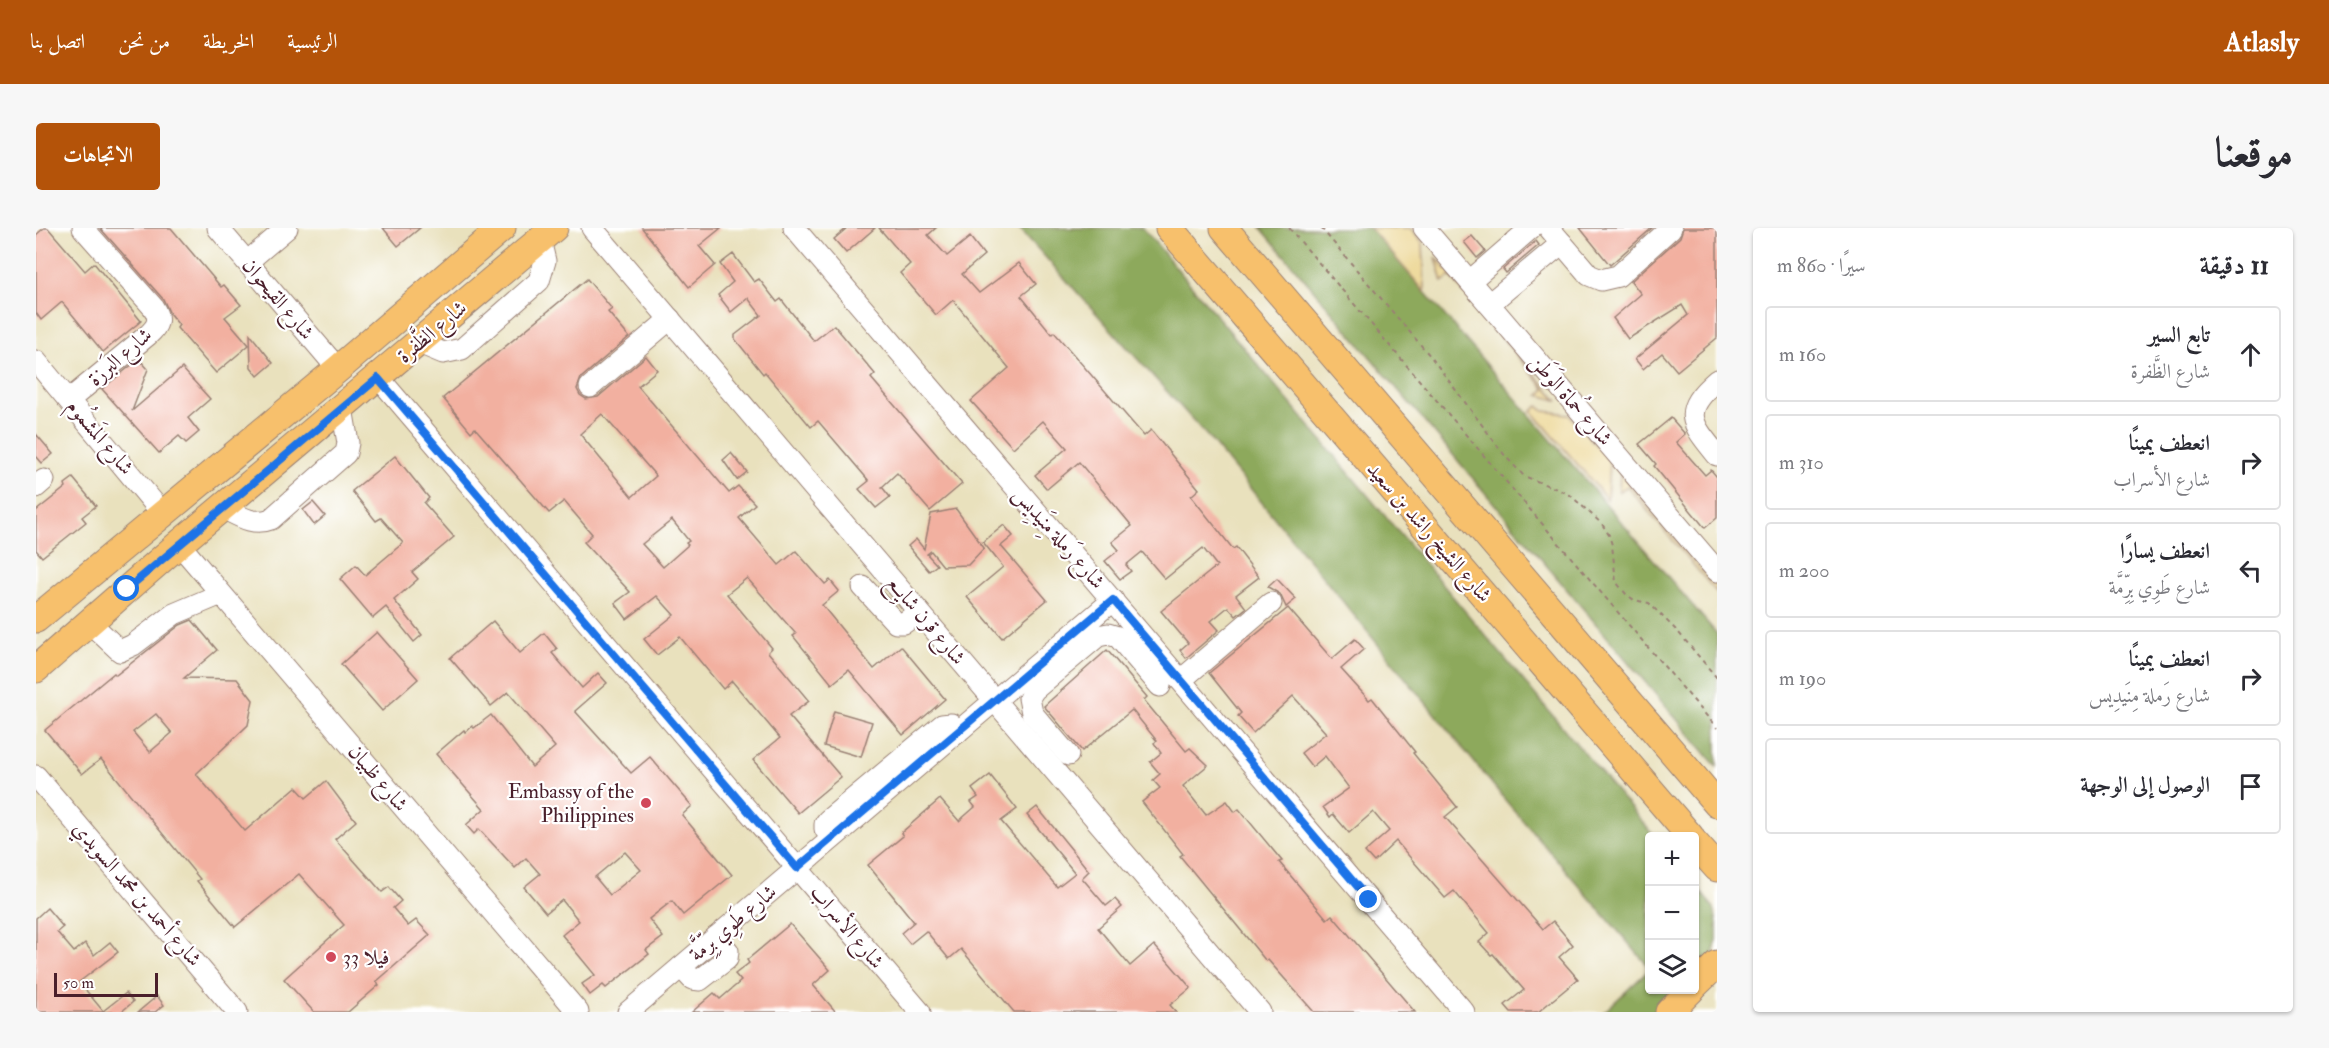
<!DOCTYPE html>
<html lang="ar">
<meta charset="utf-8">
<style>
:root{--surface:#fff;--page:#f7f7f7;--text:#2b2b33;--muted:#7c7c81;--line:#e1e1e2;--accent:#b45309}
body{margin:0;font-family:"IM FELL Double Pica",Amiri,serif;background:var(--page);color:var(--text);direction:rtl}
.controls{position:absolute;right:18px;bottom:18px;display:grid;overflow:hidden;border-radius:6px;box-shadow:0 2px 4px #0004}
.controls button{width:54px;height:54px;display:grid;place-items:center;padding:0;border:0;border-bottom:2px solid var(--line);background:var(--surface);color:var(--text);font:30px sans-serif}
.scale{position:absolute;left:18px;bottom:15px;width:104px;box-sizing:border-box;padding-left:6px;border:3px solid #4a1f2b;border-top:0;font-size:16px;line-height:21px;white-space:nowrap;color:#4a1f2b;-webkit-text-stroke:4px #fff;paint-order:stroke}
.stop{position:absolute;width:18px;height:18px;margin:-14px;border:4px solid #1a73e8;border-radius:50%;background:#fff}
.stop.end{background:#1a73e8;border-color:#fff;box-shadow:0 2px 6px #0008}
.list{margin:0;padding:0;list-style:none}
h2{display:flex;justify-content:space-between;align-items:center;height:78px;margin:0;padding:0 24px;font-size:26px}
h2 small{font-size:20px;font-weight:400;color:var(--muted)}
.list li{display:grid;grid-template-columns:39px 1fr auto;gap:18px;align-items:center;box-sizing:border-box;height:96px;margin:0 12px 12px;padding:0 12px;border:2px solid var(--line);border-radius:6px}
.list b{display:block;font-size:22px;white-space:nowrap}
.list p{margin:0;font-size:20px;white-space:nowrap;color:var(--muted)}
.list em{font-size:20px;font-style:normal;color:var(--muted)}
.icon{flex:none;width:33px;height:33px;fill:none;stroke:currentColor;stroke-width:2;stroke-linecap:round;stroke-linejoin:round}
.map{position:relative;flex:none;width:1681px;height:784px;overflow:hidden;direction:ltr;border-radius:6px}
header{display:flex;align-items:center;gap:36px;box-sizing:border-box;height:84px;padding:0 30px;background:var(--accent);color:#fff}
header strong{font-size:28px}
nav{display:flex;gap:33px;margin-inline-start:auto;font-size:21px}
.intro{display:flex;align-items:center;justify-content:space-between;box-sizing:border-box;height:144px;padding:0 36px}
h1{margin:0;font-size:42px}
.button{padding:15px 27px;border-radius:6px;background:var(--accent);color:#fff;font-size:21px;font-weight:700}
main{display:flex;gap:36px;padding:0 36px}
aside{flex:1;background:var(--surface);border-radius:6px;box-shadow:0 2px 4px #0004}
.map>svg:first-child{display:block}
</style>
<header>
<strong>Atlasly</strong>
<nav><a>الرئيسية</a><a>الخريطة</a><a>من نحن</a><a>اتصل بنا</a></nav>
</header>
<div class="intro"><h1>موقعنا</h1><a class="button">الاتجاهات</a></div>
<main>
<aside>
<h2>11 دقيقة<small>سيرًا · 860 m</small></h2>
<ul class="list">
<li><svg class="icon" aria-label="ahead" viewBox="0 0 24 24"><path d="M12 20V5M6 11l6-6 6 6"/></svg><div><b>تابع السير</b><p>شارع الظَّفرة</p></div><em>160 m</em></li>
<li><svg class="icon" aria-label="right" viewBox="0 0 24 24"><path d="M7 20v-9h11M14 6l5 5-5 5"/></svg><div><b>انعطف يمينًا</b><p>شارع الأسراب</p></div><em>310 m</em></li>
<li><svg class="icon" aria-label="left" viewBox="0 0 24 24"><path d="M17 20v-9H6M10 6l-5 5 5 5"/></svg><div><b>انعطف يسارًا</b><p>شارع طَوِي بِرِّمَّة</p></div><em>200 m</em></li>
<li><svg class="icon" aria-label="right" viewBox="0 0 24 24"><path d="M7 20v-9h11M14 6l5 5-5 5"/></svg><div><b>انعطف يمينًا</b><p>شارع رَملة مِنَيدِيس</p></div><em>190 m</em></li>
<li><svg class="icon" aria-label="arrive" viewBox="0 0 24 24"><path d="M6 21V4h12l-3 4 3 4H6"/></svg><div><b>الوصول إلى الوجهة</b></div></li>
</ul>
</aside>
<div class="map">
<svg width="1681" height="784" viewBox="0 0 1681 784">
<rect width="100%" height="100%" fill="#fff"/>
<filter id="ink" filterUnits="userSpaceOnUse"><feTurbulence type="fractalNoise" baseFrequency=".0167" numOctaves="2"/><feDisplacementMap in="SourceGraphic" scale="12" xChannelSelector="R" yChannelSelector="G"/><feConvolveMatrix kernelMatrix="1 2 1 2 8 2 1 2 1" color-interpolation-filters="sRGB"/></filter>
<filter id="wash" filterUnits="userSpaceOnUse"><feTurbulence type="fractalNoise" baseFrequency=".008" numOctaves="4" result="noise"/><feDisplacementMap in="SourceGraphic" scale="24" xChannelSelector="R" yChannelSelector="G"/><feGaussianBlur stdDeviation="1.35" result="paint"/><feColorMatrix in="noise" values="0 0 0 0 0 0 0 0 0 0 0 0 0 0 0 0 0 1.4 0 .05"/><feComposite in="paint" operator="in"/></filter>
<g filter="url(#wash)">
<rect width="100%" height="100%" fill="#e9e1bd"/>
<!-- forest -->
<g fill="#8da95b" stroke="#6c6443" stroke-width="1.5">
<polygon points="983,0 1107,0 1618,608 1614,608 1613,739 1470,573 1173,210"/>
<polygon points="1225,0 1334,0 1681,406 1681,539"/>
<polygon points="1658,656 1678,680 1681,696 1681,712 1676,731 1658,750"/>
<polygon points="1613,742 1614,762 1648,762 1623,784 1568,784"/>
</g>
<!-- sand -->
<g fill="#eeda9e" stroke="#9c7c64" stroke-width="1.5">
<polygon points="1334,0 1374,0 1387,15 1389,64"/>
<polygon points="1400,29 1521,172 1503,167 1509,161 1414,48 1407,54"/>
<polygon points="1502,178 1508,183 1532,186 1573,232 1571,271 1496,183"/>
<polygon points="1584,245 1681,359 1681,365 1591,258 1583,264"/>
</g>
<g id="blocks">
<!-- building -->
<g fill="#f2b0a0" fill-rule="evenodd">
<polygon points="8,0 12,0 49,43 58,35 105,93 67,124 26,74 5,92 0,85 0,7"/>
<polygon points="64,0 135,0 185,59 188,57 205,77 189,89 213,117 180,145 141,100 143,97 134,86 127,71"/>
<polygon points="347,0 384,0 362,18"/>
<polygon points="606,0 685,0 663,18 679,37 653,59"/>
<polygon points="811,0 839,0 810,25 798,11"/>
<polygon points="843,0 900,0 892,7 911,28 934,9 948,27 926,46 943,65 983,35 1000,56 985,68 1016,106 1018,104 1108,208 1115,202 1163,261 1155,268 1197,321 1200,319 1223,349 1200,367 1210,380 1200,388 1192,379 1175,393 1183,402 1150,430 1144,422 1152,415 1125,383 1181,338 1167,320 1129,351 1106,324 1090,337 1095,343 1084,351 1069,333 1083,322 1076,314 1096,298 1043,234 1011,261 999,247 1031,220 1007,193 977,220 935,173 973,140 917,72 900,87 864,45 874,36"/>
<polygon points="1544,0 1616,0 1574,37"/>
<polygon points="1647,0 1681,0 1681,110 1641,143 1626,125 1607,141 1599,131 1652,87 1646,77 1592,111 1577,90 1605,66 1595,53 1644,9"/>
<polygon points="1436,8 1449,23 1441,30 1428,14"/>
<polygon points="1500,13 1503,17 1470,45 1467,41"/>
<polygon points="697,26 718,54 723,51 741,74 745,71 778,113 798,97 839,146 835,150 926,256 894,283 861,245 846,259 854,269 840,280 823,261 833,253 782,193 775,199 729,144 727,146 699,111 699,107 725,87 712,70 695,84 682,67 697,54 684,36"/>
<path d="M551 51 576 81 572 84 593 109 545 150 541 161 544 167 550 171 562 169 610 128 621 142 602 158 693 265 702 258 719 276 703 290 743 337 760 323 789 356 794 352 803 363 786 377 838 441 865 418 909 471 867 507 813 442 796 456 757 408 760 406 711 350 691 366 736 420 732 424 773 473 753 488 805 549 762 585 717 532 744 510 696 453 687 461 644 409 621 427 608 411 638 387 621 368 591 391 579 375 594 364 548 314 556 306 528 273 513 285 439 200 435 204 407 170ZM566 186 620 248 596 269 544 206ZM636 292 653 313 650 315 652 317 627 339 606 316Z"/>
<polygon points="214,106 237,135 222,148 215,139"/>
<polygon points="103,131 112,141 96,183 146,140 174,171 152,190 163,204 150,215 143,208 123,225 66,161"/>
<polygon points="1635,190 1649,206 1640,214 1669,247 1675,242 1681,249 1681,290 1669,300 1618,238 1620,236 1603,216"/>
<polygon points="0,206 17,226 6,235 0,228"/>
<polygon points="695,225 711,244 701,252 687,232"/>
<polygon points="359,228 393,270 388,275 418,309 376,344 382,351 358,372 386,407 378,414 350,379 337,390 304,351 320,337 329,347 367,315 345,290 340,293 316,263"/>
<polygon points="37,250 60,278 46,289 50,294 6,329 0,322 0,283 30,259 29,256"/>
<polygon points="277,274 289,288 278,297 267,282"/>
<polygon points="920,281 948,320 932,337 907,338 895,323 891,326 901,337 893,343 872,318 880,311 888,321 895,286"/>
<polygon points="968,297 977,308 965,318 1011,372 966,410 931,369 967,339 947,314"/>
<polygon points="1241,351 1260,371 1250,379 1244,366 1232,359"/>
<polygon points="1252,380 1296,431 1319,411 1328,421 1305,441 1333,472 1336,470 1379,524 1377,525 1421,579 1409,589 1507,701 1517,693 1537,717 1523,729 1542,751 1502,784 1475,784 1469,777 1488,762 1457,726 1455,727 1443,714 1453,705 1418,663 1409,670 1360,613 1338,634 1329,624 1353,603 1337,584 1313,605 1297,586 1294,589 1287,579 1313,560 1289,528 1276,539 1265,525 1290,505 1257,468 1217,505 1202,488 1205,485 1173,445"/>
<path d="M156 392 181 422 148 450 201 451 217 472 212 497 160 546 209 603 260 559 270 570 290 553 320 593 299 611 346 664 353 659 365 673 357 680 372 698 380 692 394 707 340 754 343 757 312 784H278L248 751 308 697 263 646 199 699 161 653 164 651 65 531 46 546 9 502 78 445 80 447 144 397ZM120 486 136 505 114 524 97 504Z"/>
<path d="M457 393 484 425 508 405 521 421 516 425 546 460 562 445 571 455 539 483 595 545 614 529 656 578 646 587 696 647 647 687 636 673 613 691 627 709 610 722 613 726 570 760 567 757 554 767 546 756 559 747 526 707 543 693 526 672 510 685 488 659 504 646 490 630 479 640 443 601 438 606 430 597 448 581 400 526 428 502 429 504 436 498 438 500 455 487 496 539 519 519 472 464 455 478 414 430ZM589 624 605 642 574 667 559 649Z"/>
<polygon points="341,404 382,451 346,483 305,436"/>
<polygon points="1071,422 1111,469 1108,472 1150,523 1154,520 1172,537 1147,558 1170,587 1191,573 1199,584 1203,581 1246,633 1243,634 1291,691 1296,687 1379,784 1278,784 1232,732 1230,733 1144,628 1147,626 1106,574 1124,560 1117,552 1124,546 1114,534 1125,525 1118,515 1121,513 1096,482 1046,523 1008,478"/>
<polygon points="798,483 836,494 825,529 788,518"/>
<polygon points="954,547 981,581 965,593 1021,659 1039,645 991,587 1001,579 1053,643 1046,650 1070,678 1079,671 1086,679 1062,700 1094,738 1118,717 1155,760 1134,777 1140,784 978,784 925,721 913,731 890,703 874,716 865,705 878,694 832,637 867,608 865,605 904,571 923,593 939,579 935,574 942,569 936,561"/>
<polygon points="11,680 27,699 21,704 38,724 49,715 58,727 74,714 82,724 43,754 67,783 90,765 97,774 85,784 0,784 0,690"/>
<polygon points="754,696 794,742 777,757 800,784 656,784 678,765 684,771 705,753 699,746 713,735 711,732"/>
<polygon points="121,768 128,777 119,784 102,784"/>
</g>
</g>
</g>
<g filter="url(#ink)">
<use href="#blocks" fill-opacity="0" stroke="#9a8074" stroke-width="1.5"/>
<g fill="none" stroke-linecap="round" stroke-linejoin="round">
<!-- minor casing -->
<g stroke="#9a8074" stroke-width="23">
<g id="minor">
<polyline points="182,0 302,141"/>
<polyline points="556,0 1224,784"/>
<polyline points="758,0 1428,784"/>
<polyline points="1388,0 1681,343"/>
<polyline points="1513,0 1553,47 1565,52 1582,48 1635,0"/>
<polyline points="211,34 251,0"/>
<polyline points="1434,53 1495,0"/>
<polyline points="1453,76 1526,15"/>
<polyline points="383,115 407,125 426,121 503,53 509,33 504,12"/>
<polyline points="0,133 127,286"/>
<polyline points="342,149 884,784"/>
<path d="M1681 152C1645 183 1654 194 1681 227"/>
<polyline points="554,159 634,91"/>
<path d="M33 172 112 107C122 98 125 91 117 79L47 0"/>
<polyline points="0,259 8,252"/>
<path d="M187 280C203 288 217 298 235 291L310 225 312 215 306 180"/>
<polyline points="143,316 542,784"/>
<polyline points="827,359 860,395 868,395 883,384"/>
<polyline points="53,394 84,423 97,417 138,386 185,366"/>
<polyline points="1145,452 1235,375"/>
<polyline points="1032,527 996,485 993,470 998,462 1062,408 1072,406 1082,409 1124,458"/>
<polyline points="0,548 201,784"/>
<polyline points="796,610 789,601 789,596 792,592 906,497 915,496 921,505"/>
<polyline points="645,739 656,751 664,752 691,731 692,723 680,709"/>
<polyline points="592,784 1077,372"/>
</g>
</g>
<!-- major casing -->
<g stroke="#9a8074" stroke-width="29">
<g id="major">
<polyline points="1133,0 1654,608"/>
<polyline points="1188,0 1681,576"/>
<polyline points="0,391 302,141 466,0"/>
<polyline points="0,441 143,316 518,0"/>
<polyline points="1658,614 1681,640"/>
<polyline points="1658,758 1681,736"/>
<polyline points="1633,784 1655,762"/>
</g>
</g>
<!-- path -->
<g stroke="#9a8074" stroke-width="2" stroke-dasharray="4.5 4.5" stroke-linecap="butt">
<polyline points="1253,0 1681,500"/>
<polyline points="1285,0 1395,129 1470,229 1488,248 1533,266 1566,296 1573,307 1576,317 1580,354 1590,366 1598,372 1613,375 1643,405 1681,450"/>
</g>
<!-- minor -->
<use href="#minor" stroke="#fff" stroke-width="21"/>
<!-- major -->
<use href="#major" stroke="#f7c06c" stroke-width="27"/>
</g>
</g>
<g fill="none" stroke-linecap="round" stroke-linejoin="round" filter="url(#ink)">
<!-- route -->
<polyline stroke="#1a73e8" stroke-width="8" points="91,361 342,150 761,640 1077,372 1333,672"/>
</g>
<!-- markers -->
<g fill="#d1495b" stroke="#fff" stroke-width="2">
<circle cx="610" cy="575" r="6"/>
<circle cx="295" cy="729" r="6"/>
</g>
<g text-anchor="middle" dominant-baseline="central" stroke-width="4.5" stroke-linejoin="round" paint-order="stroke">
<!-- street labels -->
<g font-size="21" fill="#4a1f2b" stroke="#fff">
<text transform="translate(242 71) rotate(50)">شارع القيحوان</text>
<text transform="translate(396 104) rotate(-40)">شارع الظَّفرة</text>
<text transform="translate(84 129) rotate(-41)">شارع البَرزة</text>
<text transform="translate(1535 172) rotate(49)">شارع حُماة الوَطَن</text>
<text transform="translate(64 209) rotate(50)">شارع المَشمُوم</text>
<text transform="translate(1393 304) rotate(49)">شارع الشيخ راشد بن سعيد</text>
<text transform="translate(1023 310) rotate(49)">شارع رَملة مِنَيدِيس</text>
<text transform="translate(890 392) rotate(50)">شارع قرن شايِع</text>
<text transform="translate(342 550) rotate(50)">شارع ظبيان</text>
<text transform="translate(101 666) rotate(49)">شارع أحمد بن محمد السويدي</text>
<text transform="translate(697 695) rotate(-40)">شارع طَوِي بِرِّمَّة</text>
<text transform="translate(811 699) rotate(50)">شارع الأسراب</text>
</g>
<!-- poi labels -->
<g font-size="21" fill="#4a1f2b" stroke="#fff" text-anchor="end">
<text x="598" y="563">Embassy of the<tspan x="598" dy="24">Philippines</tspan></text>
<text x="307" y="729" text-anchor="start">فيلا 33</text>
</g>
</g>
</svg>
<div class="controls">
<button>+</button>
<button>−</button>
<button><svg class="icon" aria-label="layers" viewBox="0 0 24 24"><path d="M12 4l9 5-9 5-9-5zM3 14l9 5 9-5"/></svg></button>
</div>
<div class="scale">50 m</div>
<div class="stop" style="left:91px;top:361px"></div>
<div class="stop end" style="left:1333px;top:672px"></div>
</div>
</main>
